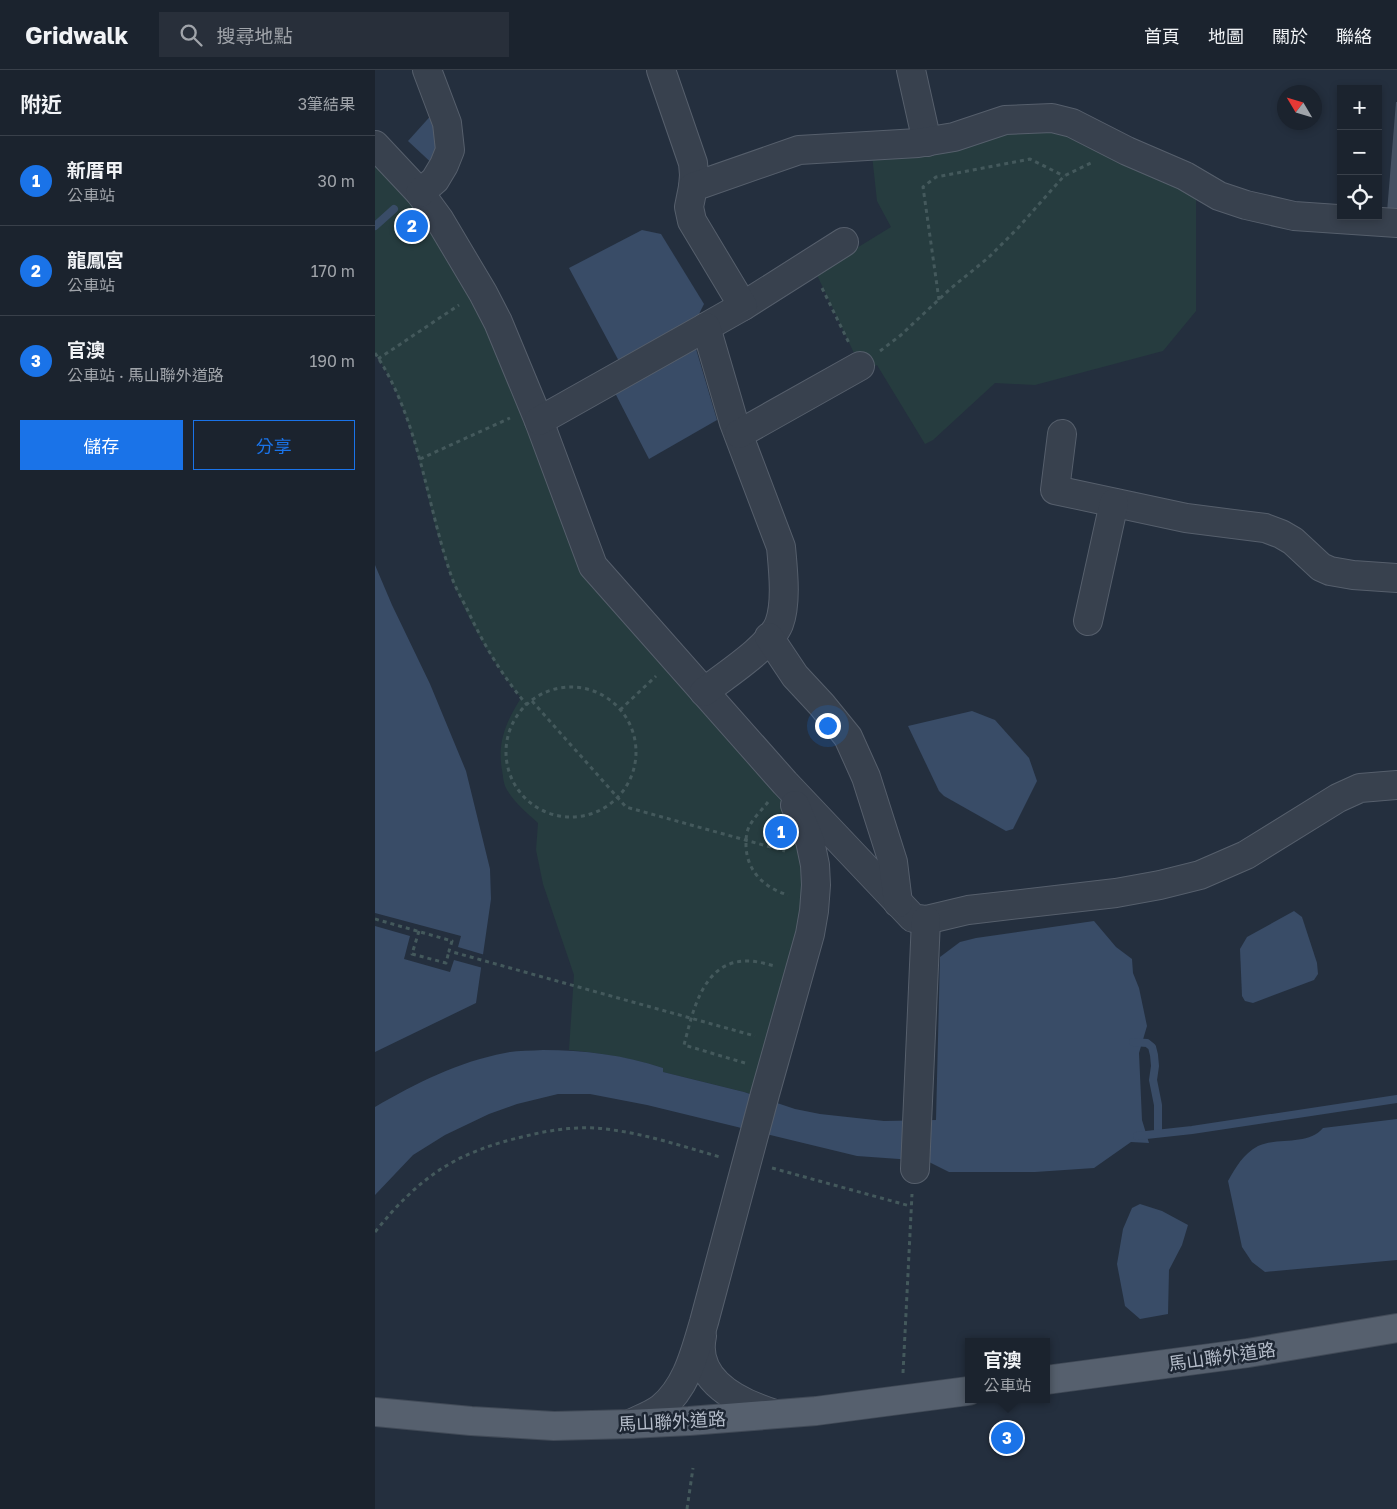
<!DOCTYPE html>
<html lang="zh-TW">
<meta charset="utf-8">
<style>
:root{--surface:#1b232e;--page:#282f3a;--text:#f1f3f6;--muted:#a0a4aa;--line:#39404a;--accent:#1a73e8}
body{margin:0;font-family:"Golos Text","Noto Sans TC",sans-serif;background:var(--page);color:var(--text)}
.controls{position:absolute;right:15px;top:15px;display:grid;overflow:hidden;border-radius:0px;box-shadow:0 2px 8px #0003}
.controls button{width:45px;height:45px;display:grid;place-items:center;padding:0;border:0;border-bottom:1px solid var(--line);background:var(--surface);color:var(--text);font:25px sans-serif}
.compass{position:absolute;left:902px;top:15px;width:45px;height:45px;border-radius:50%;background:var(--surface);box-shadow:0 2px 8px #0003;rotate:308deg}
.you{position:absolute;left:452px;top:655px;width:18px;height:18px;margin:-12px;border:4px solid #fff;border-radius:50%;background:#1a73e8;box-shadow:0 0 0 8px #1a73e833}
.badge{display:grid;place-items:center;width:32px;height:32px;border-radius:50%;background:var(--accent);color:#fff;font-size:16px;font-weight:700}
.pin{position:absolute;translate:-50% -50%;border:2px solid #fff;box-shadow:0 1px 5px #0006}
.popup{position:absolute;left:590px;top:1268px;width:85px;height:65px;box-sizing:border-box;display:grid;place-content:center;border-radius:0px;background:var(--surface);filter:drop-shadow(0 1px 4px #0005);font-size:16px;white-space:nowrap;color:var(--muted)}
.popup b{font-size:19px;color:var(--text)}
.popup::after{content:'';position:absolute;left:50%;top:100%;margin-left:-10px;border:10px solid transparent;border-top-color:var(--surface)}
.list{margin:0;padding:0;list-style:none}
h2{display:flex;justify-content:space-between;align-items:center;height:65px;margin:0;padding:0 20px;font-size:21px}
h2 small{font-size:16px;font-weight:400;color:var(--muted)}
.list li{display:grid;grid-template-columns:32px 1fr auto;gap:15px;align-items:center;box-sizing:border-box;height:90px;padding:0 20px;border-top:1px solid var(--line)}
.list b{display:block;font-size:19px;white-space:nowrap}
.list p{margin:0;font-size:16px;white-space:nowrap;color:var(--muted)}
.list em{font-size:16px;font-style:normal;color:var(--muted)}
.actions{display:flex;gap:10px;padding:15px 20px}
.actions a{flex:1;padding:11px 0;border:1px solid var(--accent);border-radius:0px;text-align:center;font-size:18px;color:var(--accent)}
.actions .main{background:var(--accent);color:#fff}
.icon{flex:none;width:28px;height:28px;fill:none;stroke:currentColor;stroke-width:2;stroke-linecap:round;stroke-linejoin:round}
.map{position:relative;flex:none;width:1022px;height:1439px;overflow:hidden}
header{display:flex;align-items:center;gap:30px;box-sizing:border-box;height:70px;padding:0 25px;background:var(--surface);border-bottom:1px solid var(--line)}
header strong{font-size:24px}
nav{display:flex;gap:28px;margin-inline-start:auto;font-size:18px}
.search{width:350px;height:45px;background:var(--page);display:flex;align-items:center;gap:12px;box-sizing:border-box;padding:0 18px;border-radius:0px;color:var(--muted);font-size:19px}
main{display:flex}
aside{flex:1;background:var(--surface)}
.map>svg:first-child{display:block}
</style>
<header>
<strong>Gridwalk</strong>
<div class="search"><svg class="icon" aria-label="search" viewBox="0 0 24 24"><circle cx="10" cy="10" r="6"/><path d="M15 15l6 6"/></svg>搜尋地點</div>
<nav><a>首頁</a><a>地圖</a><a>關於</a><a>聯絡</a></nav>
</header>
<main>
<aside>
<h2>附近<small>3筆結果</small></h2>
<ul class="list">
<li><span class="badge">1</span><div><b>新厝甲</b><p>公車站</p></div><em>30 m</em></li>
<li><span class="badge">2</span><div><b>龍鳳宮</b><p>公車站</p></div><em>170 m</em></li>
<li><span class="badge">3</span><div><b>官澳</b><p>公車站 · 馬山聯外道路</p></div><em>190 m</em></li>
</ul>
<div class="actions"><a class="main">儲存</a><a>分享</a></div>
</aside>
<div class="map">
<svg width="1022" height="1439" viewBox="0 0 1022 1439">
<rect width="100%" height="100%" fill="#242f3e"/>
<!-- green -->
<g fill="#263c3f">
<polygon points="657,48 821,112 821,241 788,281 660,315 620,313 558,370 550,374 502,295 488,302 441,203 516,157 502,131 496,76"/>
<path d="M0 75 64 149 218 496 410 713 440 795 389 1028 369 1022 288 1002V998C257 988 226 983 194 980L199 905 168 814 161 780 163 753C151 742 137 731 130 716 128 711 128 705 127 700 122 672 131 652 146 628 120 597 92 548 77 510 49 435 45 351 0 283Z"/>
</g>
<!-- water -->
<g fill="#394c67">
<polygon points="60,41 62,98 33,71"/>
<polygon points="267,160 286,164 329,234 320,252 246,295 194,198"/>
<polygon points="319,272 342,350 274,389 238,319"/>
<polygon points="0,495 17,535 55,614 91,701 115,799 116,829 101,933 0,982"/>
<polygon points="597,641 620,650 654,688 662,711 638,759 631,761 569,726 564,721 533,656"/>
<polygon points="919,841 927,847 942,893 943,904 939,910 878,933 870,931 867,926 865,879 872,867"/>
<path d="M719 851 741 877 757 889 758 903 764 918 772 956 764 983 767 1050 774 1073 756 1072 719 1098 660 1102H574L552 1091 482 1086 272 1035 215 1024H183L142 1034 114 1044 70 1065 38 1085 0 1125V1037C41 1013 83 992 130 983 142 980 155 981 168 980 209 980 249 985 288 998V1002L369 1022 420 1039 445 1044 509 1051 561 1050 565 887 585 872 601 868Z"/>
<path d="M1022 1049V1190L890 1202 877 1192 867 1177 853 1111C861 1097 868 1084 883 1076 902 1067 933 1076 948 1058Z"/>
<polygon points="765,1134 787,1141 813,1155 807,1175 794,1200 793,1244 765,1249 750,1236 742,1194 748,1159 757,1138"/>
</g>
<!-- pier -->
<polygon fill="#242f3e" points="0,843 86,866 83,877 110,885 108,898 79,890 75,902 29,889 35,866 0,856"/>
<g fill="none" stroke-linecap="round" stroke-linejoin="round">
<!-- stream -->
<g stroke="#394c67" stroke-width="8">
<polyline points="0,156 19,139"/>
<polyline points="758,972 772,973 777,977 779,985 780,996 778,1010 783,1035 783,1063"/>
<polyline points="762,1066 817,1060 1022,1029"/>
</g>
</g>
<!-- building -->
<polygon fill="#455162" points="1021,32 1022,32 1022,143 1012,142"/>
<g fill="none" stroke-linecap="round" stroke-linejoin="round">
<!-- minor casing -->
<g stroke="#565f6c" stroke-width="30">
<g id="minor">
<polyline points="286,0 318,93 319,105 318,117"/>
<polyline points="536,0 552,72"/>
<polyline points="0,75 45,123 64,149 108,223 123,252 164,351 218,496 410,713 538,848 551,850 593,840 741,823 785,815 825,805 871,785 963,728 985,718 1022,715"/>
<polyline points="45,123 60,110 69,95 75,80 72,53 52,0"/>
<polyline points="368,236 469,172"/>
<polyline points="331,257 368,236 317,151 314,137 318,117 424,80 543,73 579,67 630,50 677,48 697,53 752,81 810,106 844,126 871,135 919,146 1022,153"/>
<path d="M164 351 331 257 359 353 406 477C408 499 412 533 404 554 394 578 349 606 329 622"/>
<polyline points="364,364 485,296"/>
<polyline points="687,364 680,420 811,448 890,458 906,464 918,471 946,497 955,501 978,505 1022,508"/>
<polyline points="713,551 739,433"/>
<polyline points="394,567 420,606 447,635 473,667 491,707 518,792 523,833"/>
<polyline points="540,1099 551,850"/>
<path d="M327 1266C317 1311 365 1333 400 1344"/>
<path d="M255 1354C265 1349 277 1345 286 1338 312 1317 320 1282 329 1252L390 1024 435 864 439 841 441 815 440 795 435 771 420 735"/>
</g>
</g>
<!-- major casing -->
<g stroke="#414a57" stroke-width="30">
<g id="major">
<polyline points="671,1310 873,1283 1022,1258"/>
<polyline points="0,1342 96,1351 179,1356 255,1354 314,1351 441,1341 593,1321"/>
</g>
</g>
<!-- path -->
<g stroke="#44595c" stroke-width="3" stroke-dasharray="4 4" stroke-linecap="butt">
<polyline points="447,218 474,273"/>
<polyline points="564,230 548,117 561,107 655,89 689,106"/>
<polyline points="505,281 526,265 575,219 613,188 643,158 689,106 716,93"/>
<path d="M0 283C45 350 51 434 77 508 81 519 87 529 92 539 108 573 127 606 152 635"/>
<polyline points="3,289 84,235"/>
<polyline points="45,389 135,348"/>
<circle cx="196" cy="682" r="65"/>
<polyline points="157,631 251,737 410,781"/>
<polyline points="245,640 281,606"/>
<path d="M393 732C387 740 378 748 374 757 371 763 371 769 371 776 372 802 390 818 413 825"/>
<polyline points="0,849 77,871 74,881 380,966"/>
<polyline points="44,861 37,884 71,893 74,881"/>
<path d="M370 993 309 975C318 941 328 890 373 891 382 891 391 894 400 896"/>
<polyline points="397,1098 535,1136"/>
<path d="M0 1162C45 1106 81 1082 151 1066 179 1059 209 1055 238 1060 274 1065 310 1077 345 1087"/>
<polyline points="528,1303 537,1124"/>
<polyline points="618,1331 629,1329"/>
<polyline points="312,1439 318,1398"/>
</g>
<!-- minor -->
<use href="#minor" stroke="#38414e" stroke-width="28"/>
<!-- major -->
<use href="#major" stroke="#56606e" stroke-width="28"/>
</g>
<g text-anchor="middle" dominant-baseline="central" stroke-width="5" stroke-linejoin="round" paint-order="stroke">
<!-- street labels -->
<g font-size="18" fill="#b4bcc9" stroke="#1d2633">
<text transform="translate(847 1286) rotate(-8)">馬山聯外道路</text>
<text transform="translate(297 1351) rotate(-3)">馬山聯外道路</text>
</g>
</g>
</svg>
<div class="controls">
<button>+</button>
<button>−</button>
<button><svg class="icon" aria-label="locate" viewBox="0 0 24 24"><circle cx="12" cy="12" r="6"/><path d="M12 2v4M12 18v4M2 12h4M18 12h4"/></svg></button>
</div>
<svg class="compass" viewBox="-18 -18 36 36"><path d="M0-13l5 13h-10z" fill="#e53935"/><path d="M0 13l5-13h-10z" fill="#a0a4aa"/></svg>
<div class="you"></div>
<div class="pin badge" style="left:406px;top:762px">1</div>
<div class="pin badge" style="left:37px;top:156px">2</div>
<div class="pin badge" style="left:632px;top:1368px">3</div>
<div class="popup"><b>官澳</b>公車站</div>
</div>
</main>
